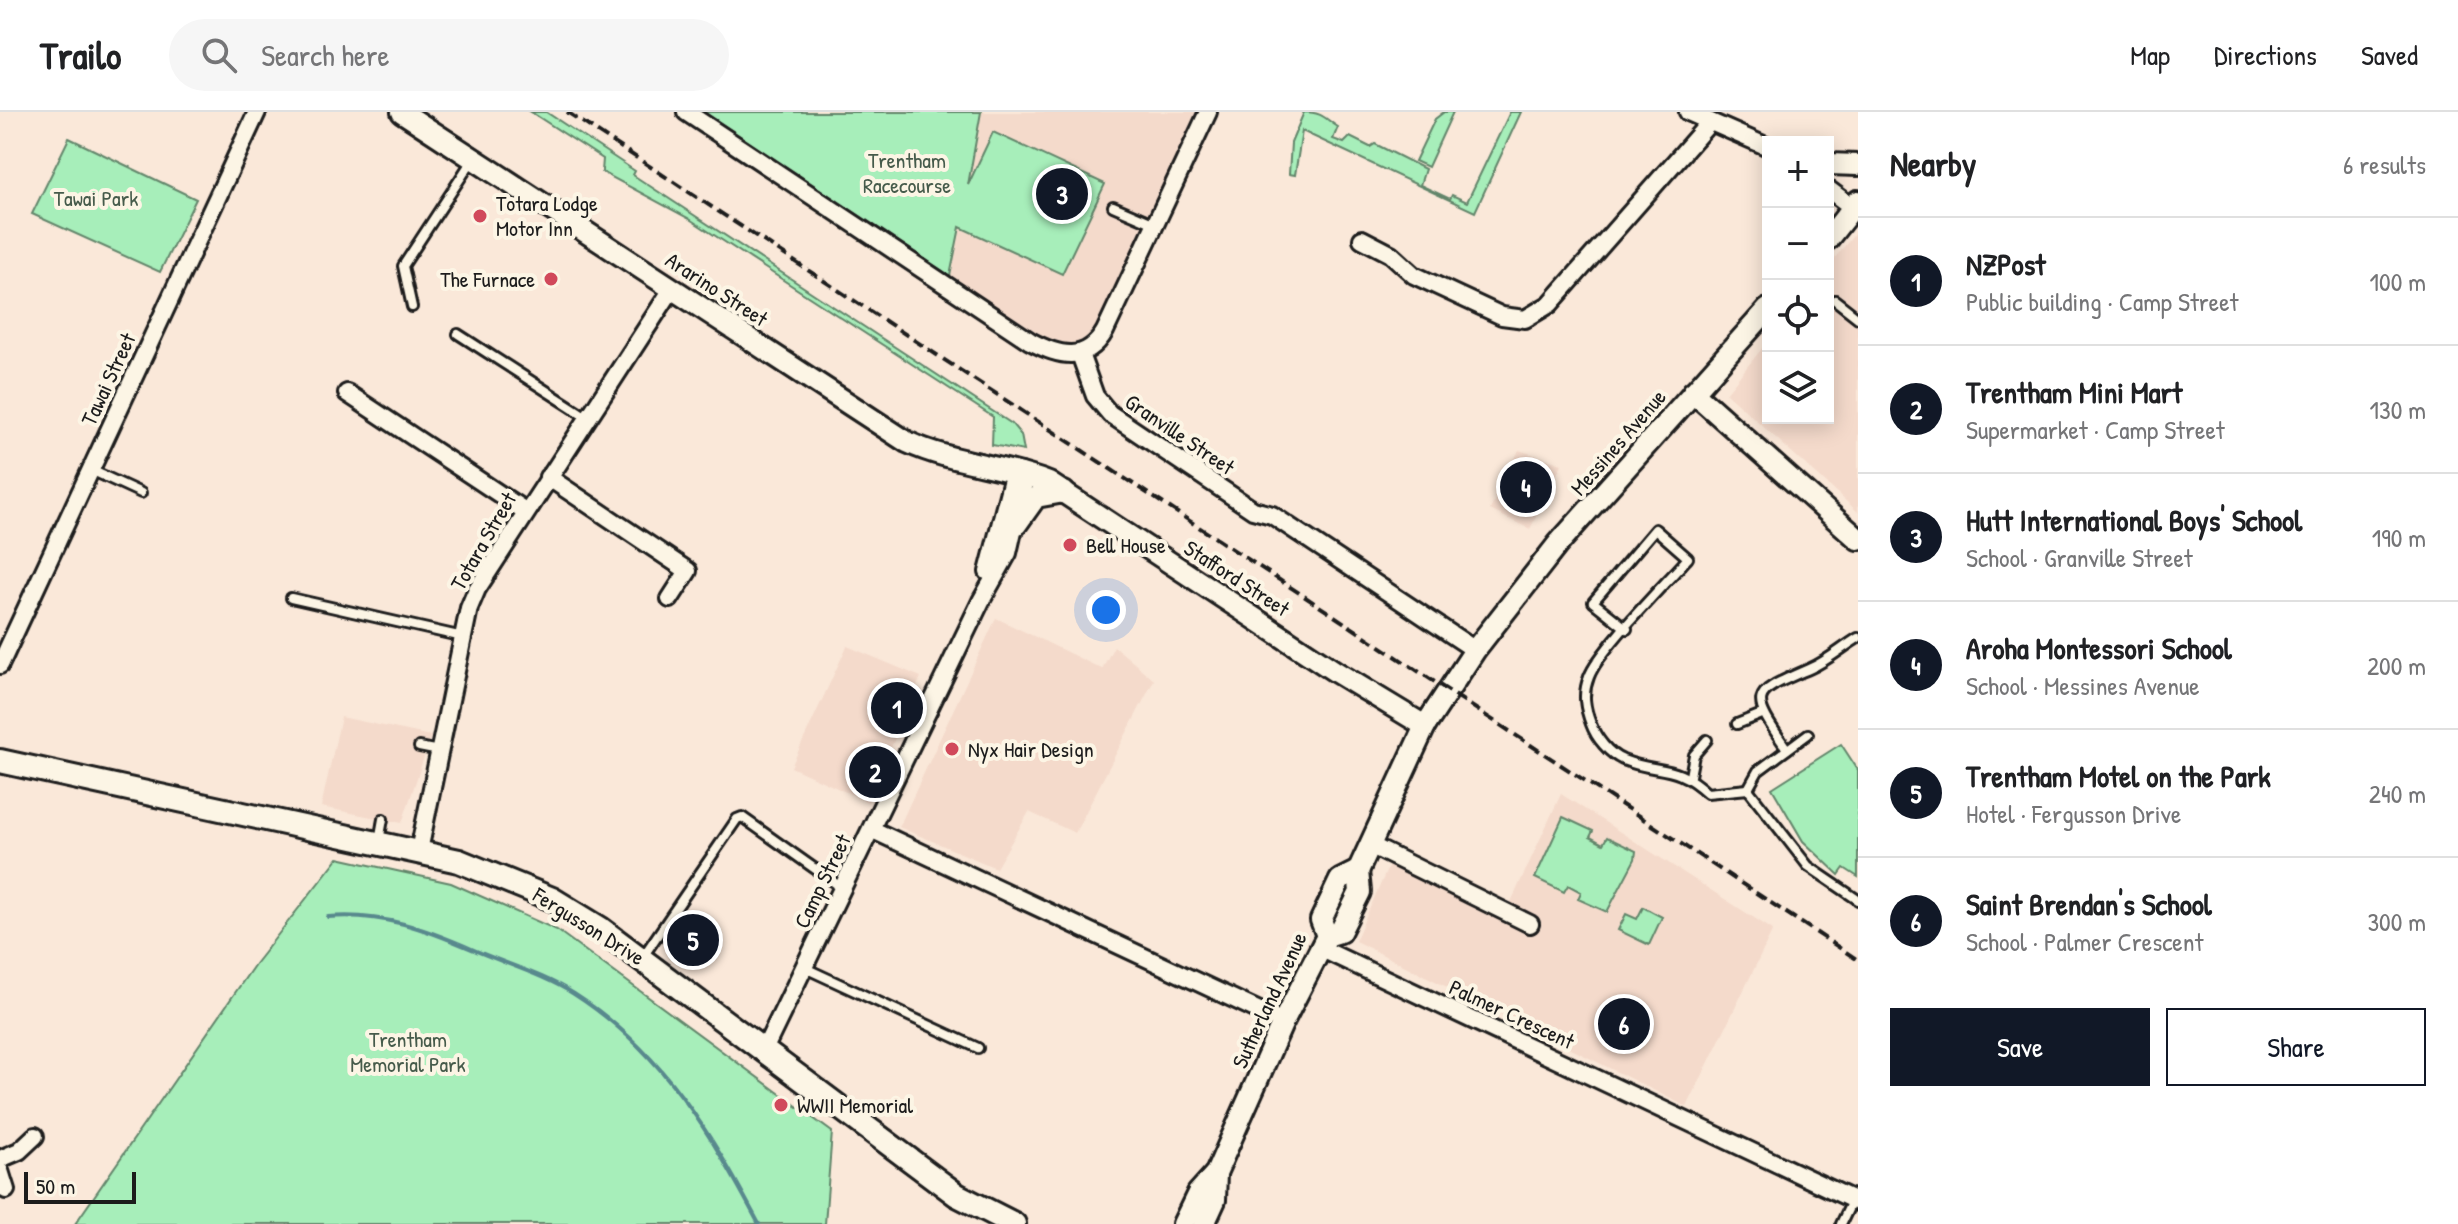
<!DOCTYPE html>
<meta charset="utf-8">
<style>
:root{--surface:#fff;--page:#f6f6f6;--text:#202124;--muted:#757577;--line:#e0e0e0;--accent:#111827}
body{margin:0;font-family:"Patrick Hand",sans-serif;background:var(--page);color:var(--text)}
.controls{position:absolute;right:24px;top:24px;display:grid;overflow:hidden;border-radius:0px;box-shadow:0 4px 20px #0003}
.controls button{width:72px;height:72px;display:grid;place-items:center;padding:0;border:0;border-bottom:2px solid var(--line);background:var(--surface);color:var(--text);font:40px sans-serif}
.scale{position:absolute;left:24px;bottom:20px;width:112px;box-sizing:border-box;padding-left:8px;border:4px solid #1c1c1c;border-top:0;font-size:22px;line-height:28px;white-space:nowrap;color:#1c1c1c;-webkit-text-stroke:6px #fcf5e5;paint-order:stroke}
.you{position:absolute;left:1106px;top:498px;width:28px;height:28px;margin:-20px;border:6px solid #fff;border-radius:50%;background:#1a73e8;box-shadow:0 0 0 12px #1a73e833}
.badge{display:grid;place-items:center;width:52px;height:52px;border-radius:50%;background:var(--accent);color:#fff;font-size:26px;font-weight:700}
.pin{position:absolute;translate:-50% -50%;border:4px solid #fff;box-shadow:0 2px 8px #0006}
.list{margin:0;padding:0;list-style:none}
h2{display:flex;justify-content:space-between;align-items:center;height:104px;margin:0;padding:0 32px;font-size:34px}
h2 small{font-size:26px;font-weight:400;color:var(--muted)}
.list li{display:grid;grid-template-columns:52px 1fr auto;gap:24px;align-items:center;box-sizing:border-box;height:128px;padding:0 32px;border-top:2px solid var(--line)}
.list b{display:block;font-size:30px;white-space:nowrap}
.list p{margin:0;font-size:26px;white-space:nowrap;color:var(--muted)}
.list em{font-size:26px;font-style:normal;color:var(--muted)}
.actions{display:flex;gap:16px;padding:24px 32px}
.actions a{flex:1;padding:18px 0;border:2px solid var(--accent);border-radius:0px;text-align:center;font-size:28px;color:var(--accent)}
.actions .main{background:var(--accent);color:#fff}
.icon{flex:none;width:44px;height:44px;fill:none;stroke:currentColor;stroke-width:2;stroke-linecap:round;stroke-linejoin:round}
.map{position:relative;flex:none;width:1858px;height:1112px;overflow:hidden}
header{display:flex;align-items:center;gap:48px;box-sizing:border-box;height:112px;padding:0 40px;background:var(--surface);border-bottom:2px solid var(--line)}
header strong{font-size:38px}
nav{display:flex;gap:44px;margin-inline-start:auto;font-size:28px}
.search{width:560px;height:72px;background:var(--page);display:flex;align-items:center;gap:20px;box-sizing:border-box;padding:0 28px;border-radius:44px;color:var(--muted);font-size:30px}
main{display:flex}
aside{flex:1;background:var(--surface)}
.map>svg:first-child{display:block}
</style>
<header>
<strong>Trailo</strong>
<div class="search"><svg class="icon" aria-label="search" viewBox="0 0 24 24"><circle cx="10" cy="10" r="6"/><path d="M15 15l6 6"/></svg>Search here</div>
<nav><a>Map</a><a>Directions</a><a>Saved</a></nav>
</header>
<main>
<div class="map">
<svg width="1858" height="1112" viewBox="0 0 1858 1112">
<rect width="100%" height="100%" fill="#fae8d9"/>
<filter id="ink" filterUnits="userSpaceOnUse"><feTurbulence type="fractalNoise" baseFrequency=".0125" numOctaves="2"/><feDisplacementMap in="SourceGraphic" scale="16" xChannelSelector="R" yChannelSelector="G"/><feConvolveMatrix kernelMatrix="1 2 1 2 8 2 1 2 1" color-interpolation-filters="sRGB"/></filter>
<g filter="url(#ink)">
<!-- built -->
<g fill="#f4dacb">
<polygon points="981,0 1197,0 1096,219 1075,235 1042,224 950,164"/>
<polygon points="1858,118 1858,400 1726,281 1768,229 1768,306 1828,306 1828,154"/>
<polygon points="1519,338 1562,352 1530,417 1490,398"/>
<polygon points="996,506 1102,557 1114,534 1154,568 1075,721 1029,700 996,756 899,715"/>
<polygon points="847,534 921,565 868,690 791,655"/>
<polygon points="341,605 431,624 402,711 321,695"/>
<polygon points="1561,682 1773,818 1687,995 1355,829 1395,740 1510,792"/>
</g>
<!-- green -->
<g fill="#a7eeba" stroke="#62856b" stroke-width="2">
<polygon points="531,0 546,0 635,59 633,63 1012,312 1021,323 1024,339 992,333 993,305 688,106 602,60 603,47"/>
<polygon points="704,0 981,0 968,73 993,20 1105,72 1062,162 960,115 950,164"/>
<path d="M1304 0C1323 0 1326 8 1338 15L1333 27 1344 31 1350 25 1370 35 1375 32 1425 57 1420 73 1450 87 1452 83 1467 90 1510 0H1521L1475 100 1302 19 1295 63 1289 62 1291 31Z"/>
<polygon points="1444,0 1453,0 1428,55 1415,49 1435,7"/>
<polygon points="69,26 196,87 160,160 32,102"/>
<polygon points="1841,632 1858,658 1858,765 1844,756 1839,763 1803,729 1772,676"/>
<polygon points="1563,705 1593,719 1590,725 1603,732 1607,725 1636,739 1635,747 1607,800 1578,787 1581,780 1568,773 1564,780 1535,766"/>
<polygon points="338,746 451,771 557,818 832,1020 825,1112 75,1112 255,852"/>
<polygon points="1643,795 1662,805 1649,833 1618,818 1626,802 1637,807"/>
</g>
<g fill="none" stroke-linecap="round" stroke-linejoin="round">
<!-- stream -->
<path stroke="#59898d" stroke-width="4" d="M328 805C381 800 426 817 474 838 506 852 545 863 574 882 663 939 711 1022 759 1112"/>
<!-- service casing -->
<g stroke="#1c1c1c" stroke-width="14">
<g id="service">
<polyline points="1113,94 1155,112"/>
<polyline points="1835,188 1858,206"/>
<polyline points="412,195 403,154 473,47"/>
<polyline points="458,222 587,305"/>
<polyline points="91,358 141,381"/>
<polyline points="291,486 463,525"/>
<path d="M1627 517 1593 490 1655 417 1688 446C1666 471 1598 539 1589 565 1582 582 1585 596 1591 612 1596 626 1609 642 1623 648 1658 662 1676 651 1707 681L1748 677"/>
<polyline points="1737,612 1762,602"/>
<polyline points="419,635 439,639"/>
<path d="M1787 637C1747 580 1752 582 1811 556 1827 549 1843 535 1858 526"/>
<polyline points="1690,664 1694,643 1707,628"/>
<polyline points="1748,677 1808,754 1858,788"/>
<polyline points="1748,677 1758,659 1808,622"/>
<polyline points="379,729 383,707"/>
<polyline points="642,846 737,707 742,705 842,776"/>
<polyline points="805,856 978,936"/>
<polyline points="1841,1112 1853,1087"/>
</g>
</g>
<!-- minor casing -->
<g stroke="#1c1c1c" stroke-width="22">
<g id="minor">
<path d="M686 0 1030 229C1058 244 1086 252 1105 219L1208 0"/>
<polyline points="1688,0 1768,35"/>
<polyline points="1828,77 1852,95"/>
<polyline points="1362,127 1391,142 1414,163 1502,204 1525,207 1550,192 1710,10"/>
<polyline points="1080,242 1095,284 1110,302 1253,398 1272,403 1475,538"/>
<polyline points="347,281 525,399"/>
<polyline points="548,365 688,459 670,487"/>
<polyline points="988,460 1011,371 1019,368 1021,360"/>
<polyline points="0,553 257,0"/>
<polyline points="873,718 1283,910"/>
<polyline points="1370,733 1530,812"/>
<polyline points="419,739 469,496 477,477 672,177"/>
<polyline points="1320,836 1858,1090"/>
<polyline points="764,938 981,489 1008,441 1023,375 1019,368"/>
<polyline points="0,1047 19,1039 35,1024"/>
<polyline points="0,1059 6,1078"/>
</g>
</g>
<!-- tertiary casing -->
<g stroke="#1c1c1c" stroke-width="26">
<g id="tertiary">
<path d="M402 0 907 330C952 351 1003 353 1049 371L1336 560 1425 614"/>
<polyline points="1828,52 1858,53"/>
<polyline points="1828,127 1858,89"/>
<polyline points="1693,280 1858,427"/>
<polyline points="1016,413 1036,385 1064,380"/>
<polyline points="1327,824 1340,820 1360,780 1358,759"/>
<polyline points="1183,1112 1198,1081 1216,1061 1283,910 1327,824 1321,808 1340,768 1358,759 1425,614 1475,538 1558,432 1768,197"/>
<polyline points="1204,1112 1215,1088 1216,1061"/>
</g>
</g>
<!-- secondary casing -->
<g stroke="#1c1c1c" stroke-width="28">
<polyline id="secondary" points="0,649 459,749 552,787 601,817 957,1083 1014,1112"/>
</g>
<!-- service -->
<use href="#service" stroke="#fcf5e5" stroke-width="8"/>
<!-- minor -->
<use href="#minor" stroke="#fcf5e5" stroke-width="16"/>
<!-- tertiary -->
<use href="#tertiary" stroke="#fcf5e5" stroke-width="20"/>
<!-- secondary -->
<use href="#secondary" stroke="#fcf5e5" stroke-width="22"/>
<!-- rail -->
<polyline stroke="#1c1c1c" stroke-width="4" stroke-dasharray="12 6" stroke-linecap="butt" points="567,0 1858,848"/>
</g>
</g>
<!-- markers -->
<g fill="#d1495b" stroke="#fcf5e5" stroke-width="3">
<circle cx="480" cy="104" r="8"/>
<circle cx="551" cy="167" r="8"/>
<circle cx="1070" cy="433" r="8"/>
<circle cx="952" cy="637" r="8"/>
<circle cx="781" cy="993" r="8"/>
</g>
<g text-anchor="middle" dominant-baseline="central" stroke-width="8" stroke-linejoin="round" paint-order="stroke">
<!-- park labels -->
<g font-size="22" fill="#465b4b" stroke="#fcf5e5">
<text x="907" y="48">Trentham<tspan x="907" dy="25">Racecourse</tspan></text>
<text x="96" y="86">Tawai Park</text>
<text x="408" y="927">Trentham<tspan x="408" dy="25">Memorial Park</tspan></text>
</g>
<!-- poi labels -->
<g font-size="22" fill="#1c1c1c" stroke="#fcf5e5" text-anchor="start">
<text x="496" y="91">Totara Lodge<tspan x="496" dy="25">Motor Inn</tspan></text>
<text x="535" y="167" text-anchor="end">The Furnace</text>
<text x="1086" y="433">Bell House</text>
<text x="968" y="637">Nyx Hair Design</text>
<text x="797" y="993">WWII Memorial</text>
</g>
<!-- street labels -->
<g font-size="22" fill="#1c1c1c" stroke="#fcf5e5">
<text transform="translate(717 177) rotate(33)">Ararino Street</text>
<text transform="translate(108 267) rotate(-65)">Tawai Street</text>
<text transform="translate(1180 322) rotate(34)">Granville Street</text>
<text transform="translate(1618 330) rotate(-49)">Messines Avenue</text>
<text transform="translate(483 429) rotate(-60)">Totara Street</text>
<text transform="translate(1237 466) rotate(33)">Stafford Street</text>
<text transform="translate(822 769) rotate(-64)">Camp Street</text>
<text transform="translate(589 814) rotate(32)">Fergusson Drive</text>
<text transform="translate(1269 888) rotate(-65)">Sutherland Avenue</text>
<text transform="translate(1512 902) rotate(25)">Palmer Crescent</text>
</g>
</g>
</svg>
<div class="controls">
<button>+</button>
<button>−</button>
<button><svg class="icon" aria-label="locate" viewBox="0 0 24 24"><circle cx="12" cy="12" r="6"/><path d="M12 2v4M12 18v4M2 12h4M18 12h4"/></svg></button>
<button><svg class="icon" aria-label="layers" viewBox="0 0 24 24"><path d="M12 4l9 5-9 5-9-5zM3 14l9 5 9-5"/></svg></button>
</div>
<div class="scale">50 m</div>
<div class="you"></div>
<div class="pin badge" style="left:897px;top:596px">1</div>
<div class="pin badge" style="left:875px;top:660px">2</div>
<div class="pin badge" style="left:1062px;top:82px">3</div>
<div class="pin badge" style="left:1526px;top:375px">4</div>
<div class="pin badge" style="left:693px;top:828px">5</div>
<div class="pin badge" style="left:1624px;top:912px">6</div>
</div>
<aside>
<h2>Nearby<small>6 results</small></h2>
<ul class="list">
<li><span class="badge">1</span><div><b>NZPost</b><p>Public building · Camp Street</p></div><em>100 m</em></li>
<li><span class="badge">2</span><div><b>Trentham Mini Mart</b><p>Supermarket · Camp Street</p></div><em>130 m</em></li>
<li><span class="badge">3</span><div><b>Hutt International Boys' School</b><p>School · Granville Street</p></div><em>190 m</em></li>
<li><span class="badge">4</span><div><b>Aroha Montessori School</b><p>School · Messines Avenue</p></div><em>200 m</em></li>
<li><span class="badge">5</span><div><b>Trentham Motel on the Park</b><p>Hotel · Fergusson Drive</p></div><em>240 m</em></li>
<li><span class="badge">6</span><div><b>Saint Brendan's School</b><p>School · Palmer Crescent</p></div><em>300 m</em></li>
</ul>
<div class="actions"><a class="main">Save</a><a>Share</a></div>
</aside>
</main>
